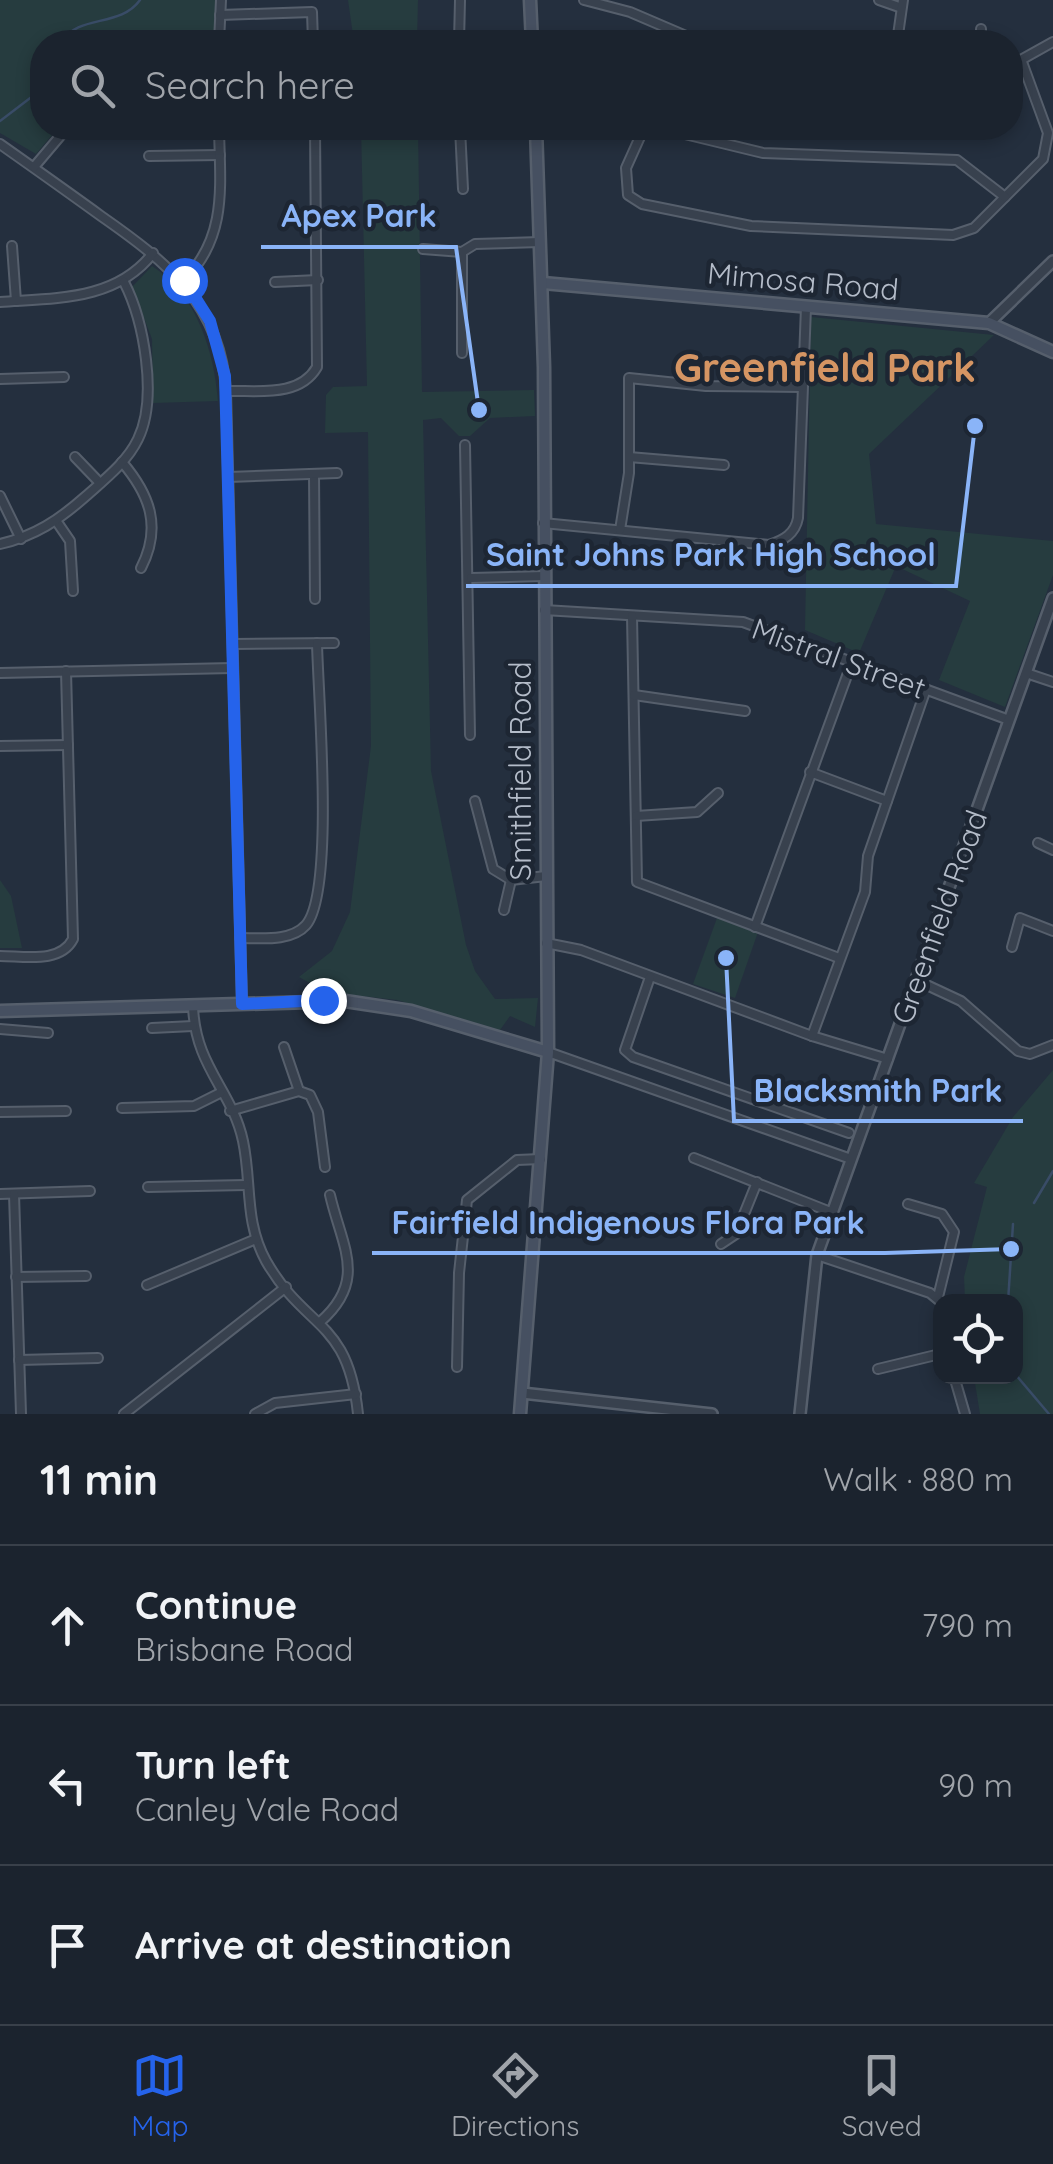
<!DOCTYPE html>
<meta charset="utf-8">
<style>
:root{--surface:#1b232e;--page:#282f3a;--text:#f1f3f6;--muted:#a0a4aa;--line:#39404a;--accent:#2563eb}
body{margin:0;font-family:Quicksand,sans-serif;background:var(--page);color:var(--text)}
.controls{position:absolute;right:30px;bottom:30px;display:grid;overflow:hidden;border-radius:20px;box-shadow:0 5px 15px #0003}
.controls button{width:90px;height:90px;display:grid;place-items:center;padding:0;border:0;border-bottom:2px solid var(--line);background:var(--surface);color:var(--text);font:50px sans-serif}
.stop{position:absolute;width:30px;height:30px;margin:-22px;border:8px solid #2563eb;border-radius:50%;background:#fff}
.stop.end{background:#2563eb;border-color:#fff;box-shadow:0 2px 10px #0008}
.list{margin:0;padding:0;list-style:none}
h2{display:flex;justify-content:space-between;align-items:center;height:130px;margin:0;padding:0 40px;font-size:42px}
h2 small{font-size:32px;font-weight:400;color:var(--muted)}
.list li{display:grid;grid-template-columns:65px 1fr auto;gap:30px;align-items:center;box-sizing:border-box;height:160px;padding:0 40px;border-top:2px solid var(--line)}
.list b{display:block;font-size:38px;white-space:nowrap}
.list p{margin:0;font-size:32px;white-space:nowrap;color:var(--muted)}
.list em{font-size:32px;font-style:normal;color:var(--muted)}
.icon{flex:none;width:55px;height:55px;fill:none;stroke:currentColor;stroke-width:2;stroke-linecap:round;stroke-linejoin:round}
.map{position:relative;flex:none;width:1053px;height:1414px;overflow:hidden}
.search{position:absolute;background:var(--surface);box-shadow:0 5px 15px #0003;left:30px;right:30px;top:30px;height:110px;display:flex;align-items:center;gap:25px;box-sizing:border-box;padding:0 35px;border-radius:40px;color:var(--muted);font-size:38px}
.sheet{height:610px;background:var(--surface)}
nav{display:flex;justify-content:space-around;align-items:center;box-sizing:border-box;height:140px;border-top:2px solid var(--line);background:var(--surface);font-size:28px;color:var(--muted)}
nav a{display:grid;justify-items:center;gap:5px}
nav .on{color:var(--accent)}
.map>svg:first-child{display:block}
</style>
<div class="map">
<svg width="1053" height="1414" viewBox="0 0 1053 1414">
<rect width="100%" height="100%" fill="#242f3e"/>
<!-- green -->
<g fill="#263c3f">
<polygon points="0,0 216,0 214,42 42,42 42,128 58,128 36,154 0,133"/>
<polygon points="348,0 418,0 417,42 354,42"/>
<polygon points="361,128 418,128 422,392 534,390 535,416 490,418 470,436 459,436 441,418 423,420 431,771 466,945 475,971 495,999 538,998 535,1027 510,1016 500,1030 397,1000 326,992 299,977 332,951 350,912 371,746 368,432 325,433 326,395 333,387 367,386"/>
<path d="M152 266C197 295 214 351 218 401L153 403 152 339 132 287Z"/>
<polygon points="811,317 994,335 869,454 876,524 1053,541 1053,575 1005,707 939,680 970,601 896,566 859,653 805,630"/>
<polygon points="0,880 11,896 22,948 0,948"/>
<polygon points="717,918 758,932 735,998 693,984"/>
<polygon points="1053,1070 1053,1414 980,1414 974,1377 1016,1376 1016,1302 965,1301 964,1277 987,1187 974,1183 1013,1117"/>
</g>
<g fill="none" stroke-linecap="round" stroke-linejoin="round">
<!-- stream -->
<g stroke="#394c67" stroke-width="2.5">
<path d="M62 42C78 14 120 28 140 0"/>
<polyline points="0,121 42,89"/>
<polyline points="1034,1203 1053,1171"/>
<polyline points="1008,1302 1013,1224"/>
<polyline points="1016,1375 1049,1414"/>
</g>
<!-- minor casing -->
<g stroke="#565f6c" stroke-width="12">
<g id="minor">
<polyline points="584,0 630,12 700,42"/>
<polyline points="879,0 899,7"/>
<polyline points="220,15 312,12 313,42"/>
<polyline points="219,42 221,0"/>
<polyline points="459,42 460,0"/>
<polyline points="897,42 903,0"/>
<polyline points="981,42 981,29"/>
<polyline points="1010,66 1053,42"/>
<polyline points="460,128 463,189"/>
<polyline points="644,128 626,168 628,195 642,204 751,226 953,235 974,228 1043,159 1048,133 1022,62"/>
<polyline points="660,128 763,153 957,160 1005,197"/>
<path d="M0 144C34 168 68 192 101 216 167 262 221 305 226 391L242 1004"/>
<polyline points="149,156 220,155"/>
<polyline points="34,167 67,128"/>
<polyline points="12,246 16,301"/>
<polyline points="423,249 462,252"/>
<path d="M184 280C228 237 220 185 219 128"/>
<polyline points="275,282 318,280"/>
<path d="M0 302C55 298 116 301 153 253"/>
<polyline points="462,353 462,252 475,244 540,242"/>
<polyline points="0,379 64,377"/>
<path d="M226 391C258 390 299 398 317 367L315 128"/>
<polyline points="465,445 470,735"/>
<polyline points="75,457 100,483"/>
<polyline points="629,457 724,465"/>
<path d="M122 462C150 495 162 527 141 568"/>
<polyline points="314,474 315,599"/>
<polyline points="229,477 337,473"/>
<polyline points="0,496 21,539"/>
<polyline points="57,522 70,541 73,591"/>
<path d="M543 523 769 545C784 540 795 534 798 518L806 307"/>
<polyline points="620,530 629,473 629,378 706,386 802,387"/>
<path d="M0 544C35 536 59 520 86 496 105 479 127 462 138 439 158 398 144 321 124 282"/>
<polyline points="471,578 544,576"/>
<polyline points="544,610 743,622 1009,720"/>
<polyline points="632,616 637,882 839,958"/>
<polyline points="233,644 334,643"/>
<polyline points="0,673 233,668"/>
<polyline points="1026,673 1053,682"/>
<polyline points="634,695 745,711"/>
<polyline points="0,746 68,745"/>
<polyline points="810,772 887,801"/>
<polyline points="475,801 493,869 511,880 546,876"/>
<polyline points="636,816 697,812 718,793"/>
<polyline points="1038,843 1053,850"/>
<polyline points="504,910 511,880"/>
<polyline points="755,927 852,662"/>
<path d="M240 938C260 938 291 942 306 925 335 891 318 695 317 643"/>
<polyline points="546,943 581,950 812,1036 888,1059"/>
<polyline points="1012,947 1020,918 1053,931"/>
<path d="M0 956C24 956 60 964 73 939L66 671"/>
<polyline points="650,977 625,1050 633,1057 849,1133"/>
<polyline points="916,980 961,1001 1018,1051 1030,1054 1053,1045"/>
<path d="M193 1006C195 1067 232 1090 243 1141 252 1183 244 1221 266 1261 306 1331 348 1318 358 1414"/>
<polyline points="152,1028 193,1026"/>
<polyline points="0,1029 48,1033"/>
<polyline points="812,1036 865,892 868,856 926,689"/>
<polyline points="284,1047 299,1091"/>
<polyline points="548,1052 851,1159"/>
<polyline points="122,1108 194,1106 220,1093"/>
<polyline points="230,1111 299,1091 310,1095 318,1112 325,1167"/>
<polyline points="0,1112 66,1111"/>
<polyline points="694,1158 833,1213"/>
<polyline points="148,1187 246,1185"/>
<polyline points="0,1194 90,1191"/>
<polyline points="14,1194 21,1414"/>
<polyline points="908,1204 942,1214 954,1232 938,1297"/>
<polyline points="721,1244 736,1234 757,1182"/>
<polyline points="817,1255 930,1293 941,1302"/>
<polyline points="16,1277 86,1276"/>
<polyline points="147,1285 256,1239"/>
<path d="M320 1322C368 1280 342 1247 330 1195"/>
<polyline points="19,1360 98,1358"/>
<polyline points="457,1367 459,1273 467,1200 517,1160 541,1159"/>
<polyline points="878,1369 940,1354"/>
<polyline points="954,1376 965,1414"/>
<polyline points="124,1414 286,1287"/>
<polyline points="255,1414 275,1403 356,1394"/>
</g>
</g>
<!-- tertiary casing -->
<g stroke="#565f6c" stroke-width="14">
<g id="tertiary">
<polyline points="989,323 1053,261"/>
<polyline points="522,1393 712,1414"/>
<polyline points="800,1414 817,1255 1053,598"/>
</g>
</g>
<!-- secondary casing -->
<g stroke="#565f6c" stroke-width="15">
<g id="secondary">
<polyline points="530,0 532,42"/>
<polyline points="543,283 989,323 1053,352"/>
<polyline points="0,1011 345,1001 411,1011 548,1052"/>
<polyline points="520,1414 548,1052 544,367 536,128"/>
</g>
</g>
<!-- minor -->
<use href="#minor" stroke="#38414e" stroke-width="8"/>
<!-- tertiary -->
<use href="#tertiary" stroke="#38414e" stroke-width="9"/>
<!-- secondary -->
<use href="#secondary" stroke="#465061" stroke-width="10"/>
</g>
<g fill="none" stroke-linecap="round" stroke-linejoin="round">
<!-- route -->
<polyline stroke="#2563eb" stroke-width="12" points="184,280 210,321 225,376 242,1004 323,1000"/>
</g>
<g text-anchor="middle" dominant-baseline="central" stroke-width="9" stroke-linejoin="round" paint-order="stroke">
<!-- street labels -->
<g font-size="30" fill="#b4bcc9" stroke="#1d2633">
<text transform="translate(803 281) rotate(5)">Mimosa Road</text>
<text transform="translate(839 658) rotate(20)">Mistral Street</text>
<text transform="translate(520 771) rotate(-90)">Smithfield Road</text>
<text transform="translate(939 917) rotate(-70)">Greenfield Road</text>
</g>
<!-- district labels -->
<g font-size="40" font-weight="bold" fill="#d59563" stroke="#1d2633">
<text x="825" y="367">Greenfield Park</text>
</g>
</g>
<!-- callouts -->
<path fill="none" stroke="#8ab4f8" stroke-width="4" d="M479 410L456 247H261M975 426L956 586H466M726 958L734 1121H1023M1011 1249L885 1253H372"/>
<g fill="#8ab4f8" stroke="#1d2633" stroke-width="4">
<circle cx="479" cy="410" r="10"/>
<circle cx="975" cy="426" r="10"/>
<circle cx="726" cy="958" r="10"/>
<circle cx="1011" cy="1249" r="10"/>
</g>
<g font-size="32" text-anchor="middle" font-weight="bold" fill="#8ab4f8" stroke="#1d2633" stroke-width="9" stroke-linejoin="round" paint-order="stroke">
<text x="359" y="227">Apex Park</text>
<text x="711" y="566">Saint Johns Park High School</text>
<text x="878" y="1102">Blacksmith Park</text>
<text x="628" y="1234">Fairfield Indigenous Flora Park</text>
</g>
</svg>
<div class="controls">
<button><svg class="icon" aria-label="locate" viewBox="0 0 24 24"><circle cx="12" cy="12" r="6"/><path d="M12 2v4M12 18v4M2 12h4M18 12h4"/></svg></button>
</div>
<div class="stop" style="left:184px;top:280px"></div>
<div class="stop end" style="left:323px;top:1000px"></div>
<div class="search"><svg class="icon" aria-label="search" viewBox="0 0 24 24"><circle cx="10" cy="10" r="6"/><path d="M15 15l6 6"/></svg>Search here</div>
</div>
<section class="sheet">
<h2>11 min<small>Walk · 880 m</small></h2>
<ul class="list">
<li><svg class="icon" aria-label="ahead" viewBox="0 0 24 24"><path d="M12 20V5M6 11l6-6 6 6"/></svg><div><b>Continue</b><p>Brisbane Road</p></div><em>790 m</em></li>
<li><svg class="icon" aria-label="left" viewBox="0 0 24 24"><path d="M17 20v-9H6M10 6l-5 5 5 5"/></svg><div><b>Turn left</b><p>Canley Vale Road</p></div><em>90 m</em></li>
<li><svg class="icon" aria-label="arrive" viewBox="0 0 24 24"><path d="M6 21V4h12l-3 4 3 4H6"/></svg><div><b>Arrive at destination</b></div></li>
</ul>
</section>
<nav>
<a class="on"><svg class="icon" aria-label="map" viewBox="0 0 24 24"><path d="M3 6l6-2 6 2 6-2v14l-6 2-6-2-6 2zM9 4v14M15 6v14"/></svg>Map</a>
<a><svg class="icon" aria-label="directions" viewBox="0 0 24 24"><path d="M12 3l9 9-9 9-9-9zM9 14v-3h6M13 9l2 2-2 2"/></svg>Directions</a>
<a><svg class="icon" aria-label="saved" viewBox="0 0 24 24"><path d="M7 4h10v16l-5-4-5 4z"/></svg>Saved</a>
</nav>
